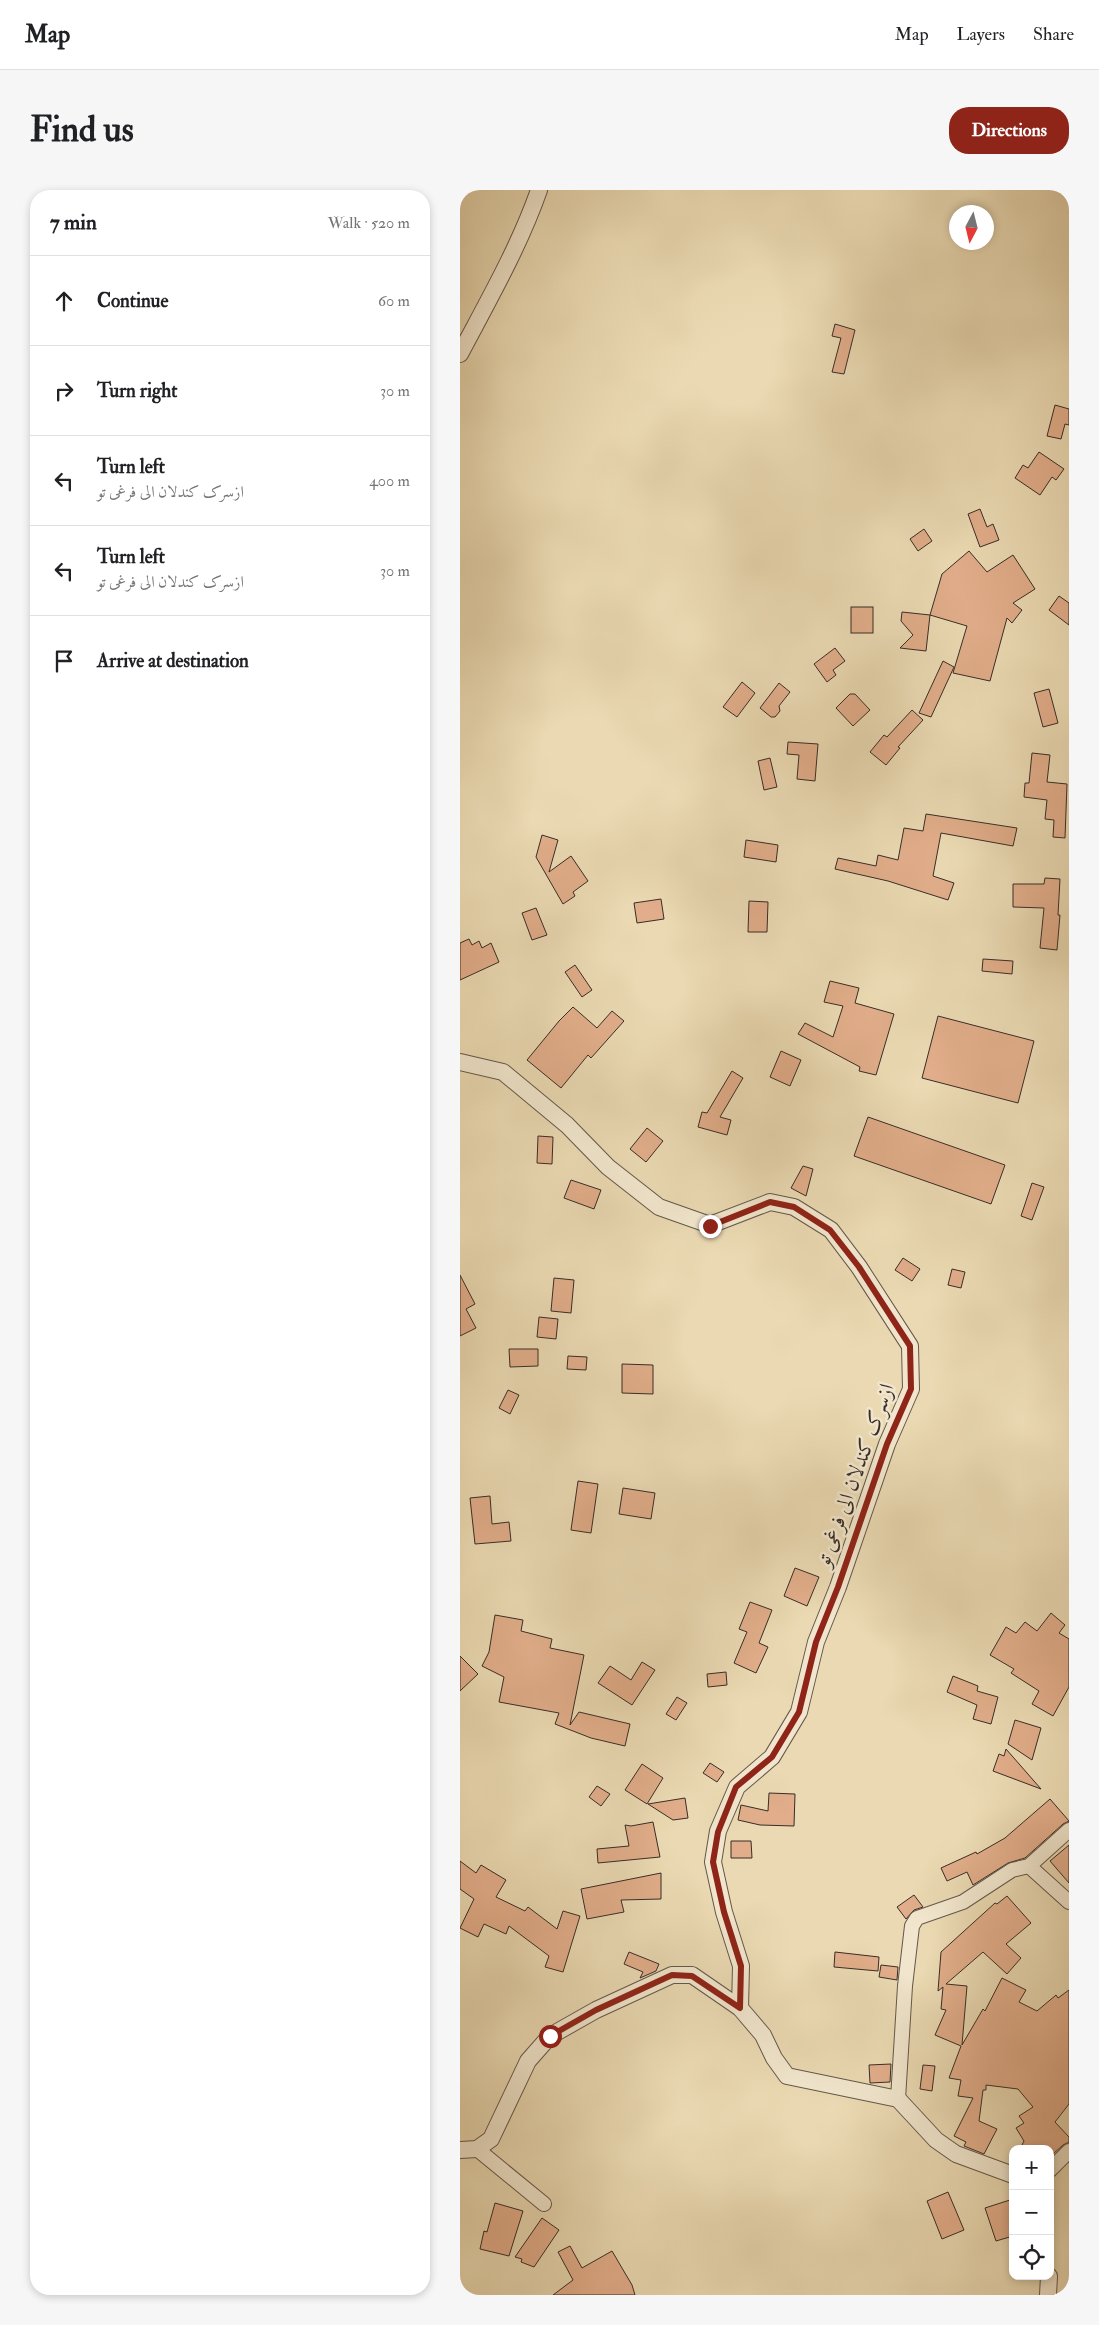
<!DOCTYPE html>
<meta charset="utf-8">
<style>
:root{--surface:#fff;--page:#f6f6f6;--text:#202124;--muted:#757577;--line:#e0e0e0;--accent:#8f2418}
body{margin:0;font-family:"IM FELL Double Pica",Amiri,serif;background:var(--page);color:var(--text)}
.controls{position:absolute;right:15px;bottom:15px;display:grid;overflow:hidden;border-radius:10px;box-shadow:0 2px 8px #0003}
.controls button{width:45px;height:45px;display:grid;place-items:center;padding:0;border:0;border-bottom:1px solid var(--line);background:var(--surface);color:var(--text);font:25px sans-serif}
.compass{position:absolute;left:489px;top:15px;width:45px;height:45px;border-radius:50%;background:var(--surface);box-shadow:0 2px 8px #0003;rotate:187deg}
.stop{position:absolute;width:15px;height:15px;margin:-11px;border:4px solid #8f2418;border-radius:50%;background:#fff}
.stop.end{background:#8f2418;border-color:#fff;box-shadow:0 1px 5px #0008}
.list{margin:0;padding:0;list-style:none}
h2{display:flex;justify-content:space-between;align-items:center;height:65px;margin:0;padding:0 20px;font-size:21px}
h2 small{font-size:16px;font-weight:400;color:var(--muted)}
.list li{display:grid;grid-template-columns:32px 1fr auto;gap:15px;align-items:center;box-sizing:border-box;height:90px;padding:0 20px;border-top:1px solid var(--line)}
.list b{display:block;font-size:19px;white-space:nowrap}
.list p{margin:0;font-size:16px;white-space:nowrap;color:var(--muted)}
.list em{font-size:16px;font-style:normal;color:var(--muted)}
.icon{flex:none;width:28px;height:28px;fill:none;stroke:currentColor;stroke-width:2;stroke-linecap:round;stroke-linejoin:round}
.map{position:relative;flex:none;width:609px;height:2105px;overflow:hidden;border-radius:20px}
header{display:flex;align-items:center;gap:30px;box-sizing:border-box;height:70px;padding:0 25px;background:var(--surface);border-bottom:1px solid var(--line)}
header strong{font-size:24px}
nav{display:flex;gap:28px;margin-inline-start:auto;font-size:18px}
.intro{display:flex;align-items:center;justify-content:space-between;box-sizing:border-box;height:120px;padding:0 30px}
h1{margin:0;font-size:35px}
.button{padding:12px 22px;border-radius:20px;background:var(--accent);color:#fff;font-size:18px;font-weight:700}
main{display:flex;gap:30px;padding:0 30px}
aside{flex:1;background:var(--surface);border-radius:20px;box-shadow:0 2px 8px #0003}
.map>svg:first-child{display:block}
</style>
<header>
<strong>Map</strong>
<nav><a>Map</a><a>Layers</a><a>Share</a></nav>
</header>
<div class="intro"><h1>Find us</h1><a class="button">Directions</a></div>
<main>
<aside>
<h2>7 min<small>Walk · 520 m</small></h2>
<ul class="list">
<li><svg class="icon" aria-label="ahead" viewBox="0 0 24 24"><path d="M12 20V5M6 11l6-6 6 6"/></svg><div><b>Continue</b></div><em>60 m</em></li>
<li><svg class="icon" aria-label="right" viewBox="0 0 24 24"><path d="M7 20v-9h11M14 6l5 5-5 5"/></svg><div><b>Turn right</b></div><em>30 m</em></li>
<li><svg class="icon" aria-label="left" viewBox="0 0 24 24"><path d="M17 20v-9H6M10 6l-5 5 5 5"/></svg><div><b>Turn left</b><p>ازسرک کندلان الی فرغی تو</p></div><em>400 m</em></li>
<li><svg class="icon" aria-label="left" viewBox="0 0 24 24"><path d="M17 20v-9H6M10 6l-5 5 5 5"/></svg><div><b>Turn left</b><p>ازسرک کندلان الی فرغی تو</p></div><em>30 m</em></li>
<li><svg class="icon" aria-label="arrive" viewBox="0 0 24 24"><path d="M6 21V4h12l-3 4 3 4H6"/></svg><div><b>Arrive at destination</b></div></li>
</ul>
</aside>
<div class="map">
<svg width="609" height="2105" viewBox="0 0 609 2105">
<rect width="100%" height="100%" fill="#ead9b2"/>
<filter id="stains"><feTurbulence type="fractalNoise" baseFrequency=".004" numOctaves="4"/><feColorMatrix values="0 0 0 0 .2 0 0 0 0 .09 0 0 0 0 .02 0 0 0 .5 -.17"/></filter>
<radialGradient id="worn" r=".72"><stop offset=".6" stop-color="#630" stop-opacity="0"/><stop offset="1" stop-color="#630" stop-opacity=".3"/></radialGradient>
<!-- building -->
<g fill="#e1ad8a" stroke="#382d27">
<polygon points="375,134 395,140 384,184 372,182 381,148 372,146"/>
<polygon points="595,215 609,219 609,235 605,234 601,249 587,246"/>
<polygon points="579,262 604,279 596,290 592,287 580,305 555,288 563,275 568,278"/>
<polygon points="520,319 527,337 533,334 539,350 520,357 508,324"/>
<polygon points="464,339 472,351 458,361 450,349"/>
<polygon points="509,361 527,382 553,365 575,399 553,413 562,420 552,433 547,428 530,491 493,483 507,436 470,425 466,461 440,458 453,445 441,431 442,422 470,425 482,384"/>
<polygon points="599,406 609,413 609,435 589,420"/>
<rect x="391" y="417" width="22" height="26"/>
<polygon points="375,458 385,471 373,480 376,485 367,492 354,474"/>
<polygon points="483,471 494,477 471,527 459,523"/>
<polygon points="282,492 295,503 277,527 263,517"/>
<polygon points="319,493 330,502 319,516 320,521 315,527 311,527 300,518"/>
<polygon points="589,499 598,533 583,537 574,503"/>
<polygon points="390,504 395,504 410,520 393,536 376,518"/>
<polygon points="452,520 463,530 438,557 440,558 426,575 410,562 424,545 427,547"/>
<polygon points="328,552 358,554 355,591 337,589 339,565 327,564"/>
<polygon points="572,563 590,565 587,592 607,594 605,648 593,647 594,630 585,629 587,610 564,607 565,593 569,593"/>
<polygon points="310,568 317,597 304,600 298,571"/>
<polygon points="466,624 557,638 553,656 481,643 473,686 494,693 488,710 428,691 375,679 378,668 416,676 418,665 438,670 444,638 463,641"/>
<polygon points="82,645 98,650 89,682 111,666 128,691 113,702 115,706 103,714 76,667"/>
<polygon points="286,650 318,655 316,672 284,667"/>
<polygon points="585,688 600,689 598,725 600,725 597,760 580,758 584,718 553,717 553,694 584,694"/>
<polygon points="201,709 204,729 177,733 174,713"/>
<polygon points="289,711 308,712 307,742 288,742"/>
<polygon points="76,718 87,745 72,750 62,723"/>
<polygon points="9,749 12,755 19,751 22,758 31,753 39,772 0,790 0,753"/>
<polygon points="523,769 553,771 552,784 522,781"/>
<polygon points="115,775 132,800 122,807 105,782"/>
<polygon points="370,791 399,798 395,813 434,824 416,885 399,881 400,877 338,844 345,833 373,847 383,816 364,812"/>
<polygon points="113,817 137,838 152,821 164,831 131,868 128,865 101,898 67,870 99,831"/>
<polygon points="478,826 574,851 558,913 462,888"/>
<polygon points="321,861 341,870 330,896 310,887"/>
<polygon points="272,881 283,888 260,927 271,930 267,945 238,937 242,922 247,923"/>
<polygon points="408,927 545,975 531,1014 394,966"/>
<polygon points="187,938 203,951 186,972 170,959"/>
<polygon points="78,946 93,947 92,974 77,973"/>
<polygon points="343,976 353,979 346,1006 331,998"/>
<polygon points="111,990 141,1000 134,1019 104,1008"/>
<polygon points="572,993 584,997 572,1030 561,1026"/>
<polygon points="443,1068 460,1079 452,1091 435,1080"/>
<polygon points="492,1079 505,1082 501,1098 488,1095"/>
<polygon points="0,1085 15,1114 6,1119 16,1138 0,1146"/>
<polygon points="94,1088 114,1090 111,1123 91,1121"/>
<polygon points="79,1127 98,1129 96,1149 77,1147"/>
<polygon points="49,1159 78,1159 78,1176 50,1177"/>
<polygon points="108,1166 127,1167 126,1180 107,1179"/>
<polygon points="162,1174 193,1175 193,1204 162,1203"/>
<polygon points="48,1200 59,1205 50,1224 39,1218"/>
<polygon points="118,1291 138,1294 131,1343 111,1340"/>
<polygon points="163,1298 195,1303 191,1329 159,1324"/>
<polygon points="30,1306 32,1334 49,1332 51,1351 15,1354 10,1308"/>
<polygon points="335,1378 359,1387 347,1416 324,1406"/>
<polygon points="290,1412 312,1420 299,1453 308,1457 296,1483 274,1473 287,1442 279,1439"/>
<polygon points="591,1423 605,1435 599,1443 609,1449 609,1497 593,1526 572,1514 579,1501 551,1483 554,1479 530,1465 546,1437 556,1443 565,1432 577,1441"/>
<polygon points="35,1425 63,1430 61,1441 92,1449 90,1458 124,1465 110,1535 119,1522 170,1534 165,1556 131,1548 95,1534 99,1523 39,1512 44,1487 22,1476 29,1462"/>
<polygon points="0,1466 18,1484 0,1501"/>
<polygon points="182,1472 195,1480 172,1515 138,1493 150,1476 171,1490"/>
<polygon points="266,1482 267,1495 248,1497 247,1484"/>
<polygon points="493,1486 518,1496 517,1501 538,1507 531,1534 513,1529 517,1515 487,1502"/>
<polygon points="217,1507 227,1513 216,1530 206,1524"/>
<polygon points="555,1530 581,1538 572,1570 548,1554"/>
<polygon points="546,1559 581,1599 533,1581 539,1564 544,1566"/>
<polygon points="250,1573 264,1582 257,1592 243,1583"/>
<polygon points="182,1574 203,1588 187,1614 165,1600"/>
<polygon points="137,1596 150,1604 141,1616 129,1607"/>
<polygon points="309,1603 335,1604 334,1636 300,1635 278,1630 281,1615 308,1621"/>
<polygon points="225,1608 228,1628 213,1630 188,1614"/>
<polygon points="590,1609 609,1631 603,1634 565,1668 548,1673 513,1695 507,1682 487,1691 481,1678 516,1662 517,1664 545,1648"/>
<polygon points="193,1632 200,1667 138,1673 137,1659 169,1656 165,1635 171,1636"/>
<polygon points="271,1651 291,1651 292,1668 271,1668"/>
<polygon points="609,1655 609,1693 590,1671"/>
<polygon points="0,1671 16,1683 21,1675 46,1690 36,1707 65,1721 68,1717 97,1739 103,1721 120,1726 103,1782 85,1777 89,1766 49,1736 46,1744 24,1734 18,1747 0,1738 14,1709 0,1699"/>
<polygon points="201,1683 201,1709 161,1710 164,1722 127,1729 121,1699"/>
<polygon points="454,1705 463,1717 454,1720 446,1729 437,1717"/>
<polygon points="547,1706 571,1733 546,1754 561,1768 547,1784 523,1762 486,1794 507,1796 502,1855 523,1819 525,1821 542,1788 566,1800 559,1812 577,1821 596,1805 598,1808 609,1800 609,1914 595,1932 609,1947 609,1952 603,1955 593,1964 590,1959 560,1959 564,1951 556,1938 564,1933 559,1926 573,1917 558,1899 526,1895 526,1900 523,1900 519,1931 537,1939 524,1964 504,1956 506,1952 494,1946 513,1908 498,1906 501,1890 489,1888 501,1856 475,1845 486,1820 481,1819 483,1797 478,1801 481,1762 535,1713 537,1714"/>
<polygon points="169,1762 199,1774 196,1781 180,1788 183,1782 164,1774"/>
<polygon points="375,1762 419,1767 418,1781 374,1777"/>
<polygon points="421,1775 438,1777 437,1790 419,1787"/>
<polygon points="431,1874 430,1892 410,1893 409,1875"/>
<polygon points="463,1875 475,1876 472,1901 460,1899"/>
<polygon points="488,2002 504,2040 482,2049 467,2011"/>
<polygon points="553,2009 553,2046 536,2051 525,2018"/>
<polygon points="35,2013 63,2021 49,2066 20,2059 24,2041 27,2042"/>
<polygon points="82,2028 99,2040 74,2077 61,2072 62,2069 55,2067"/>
<polygon points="110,2056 122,2078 152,2061 172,2095 175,2105 93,2105 113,2090 98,2062"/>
</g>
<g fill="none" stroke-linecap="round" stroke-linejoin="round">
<!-- minor casing -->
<g stroke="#64584a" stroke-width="16">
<g id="minor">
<polyline points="569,1676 609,1712"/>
<polyline points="438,1909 445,1796 452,1736 457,1728 503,1712 552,1680 569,1676 609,1640"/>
<polyline points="17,1959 84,2014"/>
<polyline points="590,1980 609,1961"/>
</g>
</g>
<!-- tertiary casing -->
<g stroke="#64584a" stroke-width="18">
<g id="tertiary">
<path d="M0 164C28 111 59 57 79 0"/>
<polyline points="0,872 43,882 107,935 148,977 199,1017 250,1035 310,1012 334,1017 371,1040 399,1077 450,1156 451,1199 427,1254 378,1397 356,1452 339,1522 312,1567 277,1597 258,1641 253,1672 264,1722 281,1776 280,1818"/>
<polyline points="0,1960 17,1959 31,1949 68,1871 90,1846 136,1820 212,1785 232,1785 280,1818 303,1845 314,1868 327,1886 438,1909 476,1950 496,1964 553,1985"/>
<polyline points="588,2105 589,2086"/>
</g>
</g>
<!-- minor -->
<use href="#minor" stroke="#f1e6cd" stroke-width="14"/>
<!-- tertiary -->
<use href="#tertiary" stroke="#f1e6cd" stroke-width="16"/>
</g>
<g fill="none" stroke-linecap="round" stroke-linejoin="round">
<!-- route -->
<polyline stroke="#8f2418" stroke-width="6" points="90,1846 136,1820 212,1785 232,1786 280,1818 281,1776 264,1722 253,1672 258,1642 276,1597 312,1567 339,1522 356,1452 378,1397 427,1254 451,1199 450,1156 399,1077 370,1040 334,1017 310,1012 250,1036"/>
</g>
<g text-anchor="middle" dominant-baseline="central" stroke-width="5" stroke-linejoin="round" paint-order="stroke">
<!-- street labels -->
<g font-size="21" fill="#382d27" stroke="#f1e6cd">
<text transform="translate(395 1285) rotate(-70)">ازسرک کندلان الی فرغی تو</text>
</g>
</g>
<rect width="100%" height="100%" filter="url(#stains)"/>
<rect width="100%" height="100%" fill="url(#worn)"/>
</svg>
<div class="controls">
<button>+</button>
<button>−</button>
<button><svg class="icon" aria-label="locate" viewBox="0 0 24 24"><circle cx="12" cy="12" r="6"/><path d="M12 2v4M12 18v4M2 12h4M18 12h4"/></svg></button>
</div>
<svg class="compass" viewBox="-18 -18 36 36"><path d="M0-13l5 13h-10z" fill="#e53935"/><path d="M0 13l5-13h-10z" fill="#757577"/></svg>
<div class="stop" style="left:90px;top:1846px"></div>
<div class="stop end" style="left:250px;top:1036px"></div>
</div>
</main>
